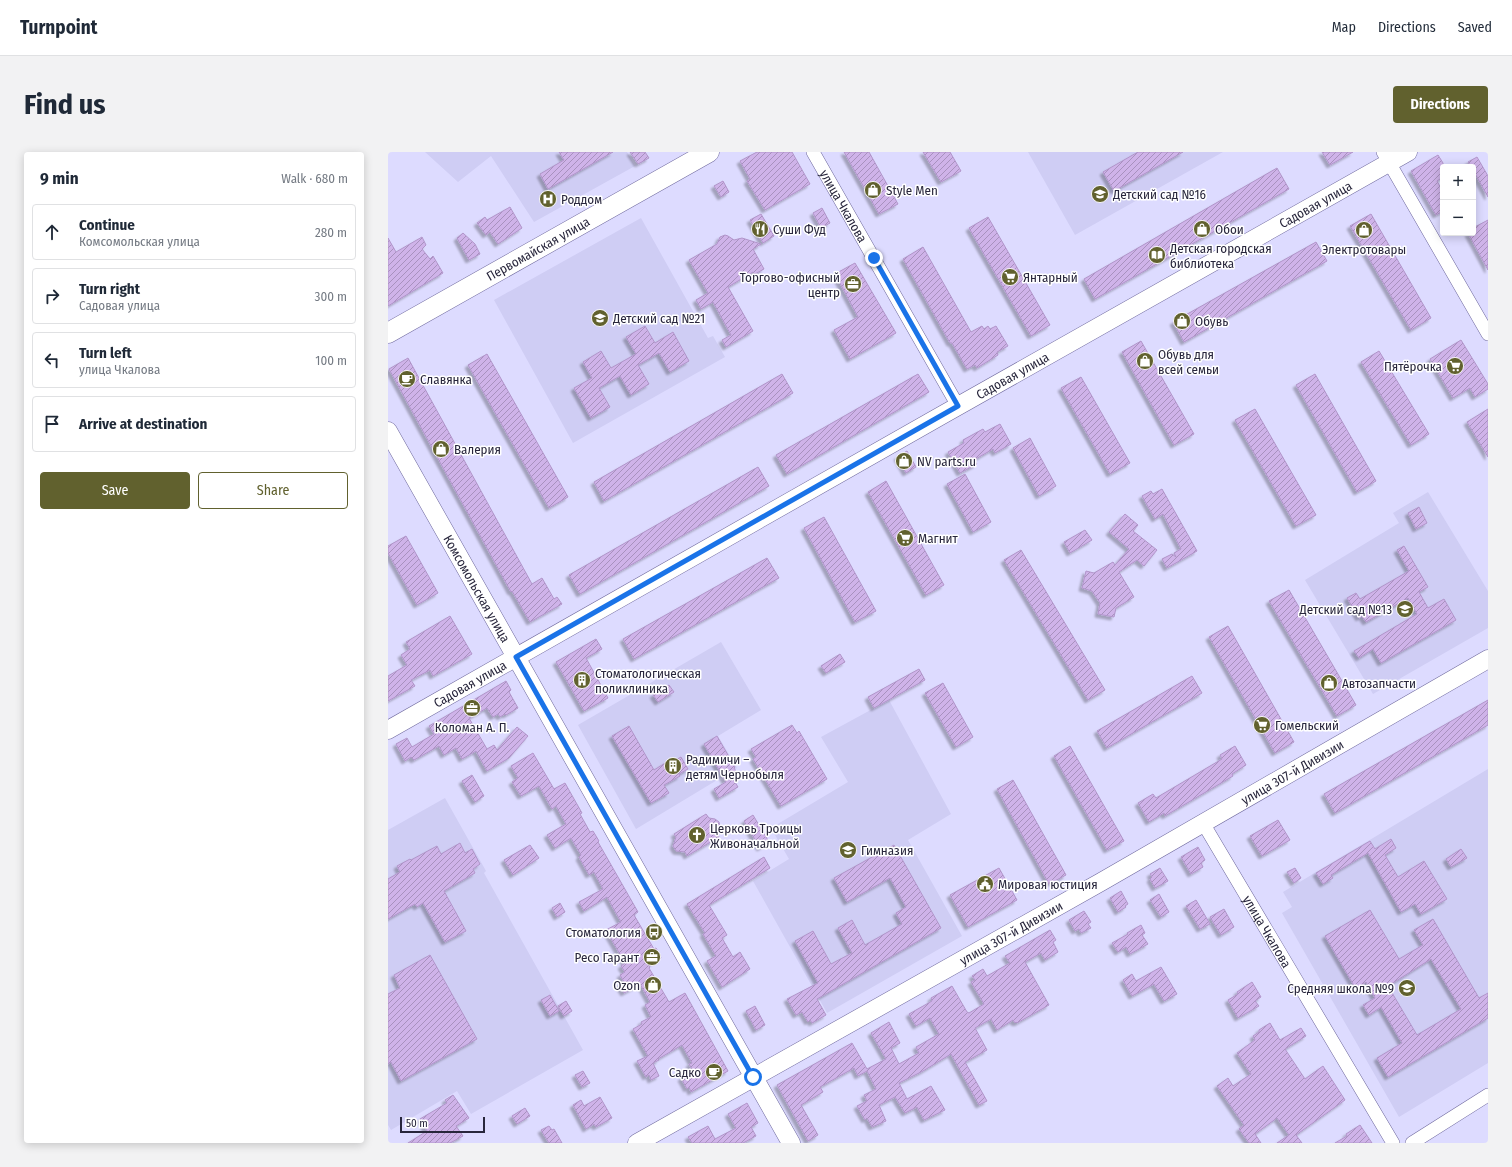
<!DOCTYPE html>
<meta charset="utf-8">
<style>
:root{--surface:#fff;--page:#f2f2f3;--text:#1f2937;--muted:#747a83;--line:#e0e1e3;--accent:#61612e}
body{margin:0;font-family:"Fira Sans Condensed",sans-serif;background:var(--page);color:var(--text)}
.controls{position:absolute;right:12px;top:12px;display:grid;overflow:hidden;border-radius:4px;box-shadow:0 2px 10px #0003}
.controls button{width:36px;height:36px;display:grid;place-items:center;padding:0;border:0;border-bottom:1px solid var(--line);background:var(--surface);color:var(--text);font:20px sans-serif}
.scale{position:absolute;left:12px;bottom:10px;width:85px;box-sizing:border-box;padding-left:4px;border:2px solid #28263c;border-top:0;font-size:11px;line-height:14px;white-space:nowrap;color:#28263c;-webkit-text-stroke:3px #fff;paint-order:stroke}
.stop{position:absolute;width:12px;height:12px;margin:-9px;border:3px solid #1a73e8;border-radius:50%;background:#fff}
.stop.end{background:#1a73e8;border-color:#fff;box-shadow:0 1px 4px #0008}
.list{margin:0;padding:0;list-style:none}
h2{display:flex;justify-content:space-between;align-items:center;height:52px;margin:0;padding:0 16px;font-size:17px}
h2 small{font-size:13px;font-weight:400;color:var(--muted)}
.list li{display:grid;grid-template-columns:26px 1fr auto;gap:12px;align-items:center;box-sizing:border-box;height:56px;margin:0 8px 8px;padding:0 8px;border:1px solid var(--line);border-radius:4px}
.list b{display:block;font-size:15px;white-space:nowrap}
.list p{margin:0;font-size:13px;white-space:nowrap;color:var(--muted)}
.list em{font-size:13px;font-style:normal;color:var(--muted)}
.actions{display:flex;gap:8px;padding:12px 16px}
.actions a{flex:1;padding:9px 0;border:1px solid var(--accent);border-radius:4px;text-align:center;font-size:14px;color:var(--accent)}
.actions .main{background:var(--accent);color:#fff}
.icon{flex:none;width:22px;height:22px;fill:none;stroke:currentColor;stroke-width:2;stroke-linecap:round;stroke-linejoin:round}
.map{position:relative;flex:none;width:1100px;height:991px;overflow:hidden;border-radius:4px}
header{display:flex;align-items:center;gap:24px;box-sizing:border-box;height:56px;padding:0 20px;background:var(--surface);border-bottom:1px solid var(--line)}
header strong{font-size:19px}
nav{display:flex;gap:22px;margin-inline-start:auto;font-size:14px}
.intro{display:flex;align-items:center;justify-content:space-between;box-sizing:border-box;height:96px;padding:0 24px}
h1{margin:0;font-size:28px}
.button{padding:10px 18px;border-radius:4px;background:var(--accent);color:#fff;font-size:14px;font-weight:700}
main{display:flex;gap:24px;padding:0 24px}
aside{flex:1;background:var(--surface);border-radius:4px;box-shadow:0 2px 10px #0003}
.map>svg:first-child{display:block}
</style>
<header>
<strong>Turnpoint</strong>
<nav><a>Map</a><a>Directions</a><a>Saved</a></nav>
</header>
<div class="intro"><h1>Find us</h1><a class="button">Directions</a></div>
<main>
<aside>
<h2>9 min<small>Walk · 680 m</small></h2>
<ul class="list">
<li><svg class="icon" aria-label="ahead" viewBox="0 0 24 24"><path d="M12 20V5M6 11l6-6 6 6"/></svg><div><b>Continue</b><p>Комсомольская улица</p></div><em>280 m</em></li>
<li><svg class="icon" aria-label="right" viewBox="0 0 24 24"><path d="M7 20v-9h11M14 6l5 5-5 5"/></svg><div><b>Turn right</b><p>Садовая улица</p></div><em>300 m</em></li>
<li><svg class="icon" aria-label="left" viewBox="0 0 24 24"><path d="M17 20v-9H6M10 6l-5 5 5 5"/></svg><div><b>Turn left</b><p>улица Чкалова</p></div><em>100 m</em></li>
<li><svg class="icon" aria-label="arrive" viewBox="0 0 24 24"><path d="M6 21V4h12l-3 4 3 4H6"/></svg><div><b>Arrive at destination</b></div></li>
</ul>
<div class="actions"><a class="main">Save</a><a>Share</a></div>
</aside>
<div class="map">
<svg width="1100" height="991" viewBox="0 0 1100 991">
<defs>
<pattern id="building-hatch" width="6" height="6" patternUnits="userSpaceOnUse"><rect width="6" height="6" fill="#cfb3e9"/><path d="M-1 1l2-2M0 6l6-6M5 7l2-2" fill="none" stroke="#a891be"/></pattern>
<filter id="shadow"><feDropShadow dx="-3" dy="3" stdDeviation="1" flood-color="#0004"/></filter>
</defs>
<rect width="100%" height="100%" fill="#dddbff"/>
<!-- built -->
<g fill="#cfcdf4">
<polygon points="37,0 239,0 247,14 146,70 103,4 70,30"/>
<polygon points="640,0 835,0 687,83"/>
<polygon points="253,66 320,186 325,184 337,205 185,291 106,148"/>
<polygon points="1040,340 1100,439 1100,476 985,542 917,428 1011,371 1005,361"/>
<polygon points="333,490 373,558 330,584 349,616 248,677 190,573"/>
<polygon points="501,548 563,662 520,688 574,784 439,861 365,729 401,707 383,676 460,630 433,585"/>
<polygon points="1100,617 1100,911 1011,965 894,761 904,755 895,740"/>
<polygon points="57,646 98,719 96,721 195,898 83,962 69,939 3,978 0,973 0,678"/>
</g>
<!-- building -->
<g fill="url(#building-hatch)" stroke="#b195ca" fill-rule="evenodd" filter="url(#shadow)">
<polygon points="171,0 225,0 160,37 152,22 176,8"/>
<polygon points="242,0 257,0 261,6 250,12"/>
<polygon points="369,0 404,0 422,32 377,58 359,29 362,27 352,9"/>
<polygon points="456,0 481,0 510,52 491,62"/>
<polygon points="535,0 562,0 573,19 553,30"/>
<polygon points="750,0 795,0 726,39 715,20"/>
<polygon points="934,0 965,0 942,13"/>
<polygon points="1050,3 1055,11 1055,25 1049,29 1055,40 1055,59 1048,63 1023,19"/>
<polygon points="1089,5 1100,24 1100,45 1085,18 1085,15 1083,15 1080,10"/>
<polygon points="889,16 901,37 707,147 696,127"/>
<polygon points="335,29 341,40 333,45 326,34"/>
<polygon points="122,55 134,76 110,92 102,80 98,83 89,71 97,65 99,68"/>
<polygon points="434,56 442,71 433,76 425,61"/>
<polygon points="373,62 386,84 375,91 362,68"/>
<polygon points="983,62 1043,166 1023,178 962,74"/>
<polygon points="600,65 662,173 643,184 581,76"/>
<polygon points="1100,68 1100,118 1080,81 1085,81 1085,76"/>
<polygon points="75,81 87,92 92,102 81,108 69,86"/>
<polygon points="337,83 340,84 346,88 354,86 373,92 365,97 376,117 367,122 365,120 340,135 365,179 338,195 334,188 343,183 325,150 313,157 308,148 320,141 301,108 329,92 332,85"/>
<polygon points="34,85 38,93 34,97 42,107 45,104 55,121 0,154 0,86 8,100"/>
<polygon points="928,90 939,109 796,190 785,170"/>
<polygon points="535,95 583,180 594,174 596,177 600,174 602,177 608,174 620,194 609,200 610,203 589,216 587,213 579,217 564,191 562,191 515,107"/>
<polygon points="467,111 508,181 462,207 446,178 470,165 447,122"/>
<polygon points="257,174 267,191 285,180 301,209 282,220 271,201 250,213 261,232 243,243 232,224 211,236 222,255 203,266 186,236 204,226 195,210 213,199 223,216 248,202 238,185"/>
<polygon points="1073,188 1100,232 1100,237 1087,245 1082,236 1065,246 1042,207"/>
<polygon points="753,189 806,282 786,293 734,200"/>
<polygon points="991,199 1041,282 1023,293 973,210"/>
<polygon points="99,202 180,345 161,356 80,213"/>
<polygon points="20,206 144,432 154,426 166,447 169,445 174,452 142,470 124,439 123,440 1,217"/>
<polygon points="394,222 405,241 216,349 206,330"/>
<polygon points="530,222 541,240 399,322 388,303"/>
<polygon points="927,222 988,329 969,340 908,233"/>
<polygon points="693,225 742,311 722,322 673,236"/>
<polygon points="867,257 928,363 908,374 847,268"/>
<polygon points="1100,257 1100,305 1079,270"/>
<polygon points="612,272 623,292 607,301 605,297 586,308 589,312 572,321 560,300 576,291 575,288 595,277 597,280"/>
<polygon points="642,286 668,334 651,344 625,296"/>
<polygon points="519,299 528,315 518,321 509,305"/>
<polygon points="370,315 381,334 192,442 181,423"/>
<polygon points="577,322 603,370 585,380 559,332"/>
<polygon points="498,329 556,433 538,443 480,340"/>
<polygon points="774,337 809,399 779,416 774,407 784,402 788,405 786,401 793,397 775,362 767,367 754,344 763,339 765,342"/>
<polygon points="1031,355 1039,371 1028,377 1020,361"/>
<polygon points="737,362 750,373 745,379 769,398 756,414 749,408 731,420 746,445 728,456 726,465 710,462 712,451 704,439 694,436 698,419 706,421 725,410 727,413 741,397 721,380"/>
<polygon points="436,365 488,459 467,470 416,376"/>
<polygon points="697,378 704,388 682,401 676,390"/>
<polygon points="18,384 50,441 29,453 0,401 0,394"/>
<polygon points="1016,394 1040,435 1031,440 1040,456 1056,447 1068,468 993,511 985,497 971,506 966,499 1029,462 1020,446 978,470 974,464 971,466 959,446 968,441 972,447 1021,419 1009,398"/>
<polygon points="633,398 717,538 700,548 616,408"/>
<polygon points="379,406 391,426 246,507 235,487"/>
<polygon points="901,438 968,553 949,564 881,449"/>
<polygon points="62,464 84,502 45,524 42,518 23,528 27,534 0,549 0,524 19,513 13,503 22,497 18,490"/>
<polygon points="840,474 906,590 887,601 821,485"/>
<polygon points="208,487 214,497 198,506 220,546 196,559 168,510"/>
<polygon points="452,502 457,510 438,521 433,514"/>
<polygon points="531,517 537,528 486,556 480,545"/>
<polygon points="804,524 814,541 719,596 709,579"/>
<polygon points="118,529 123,538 121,540 130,556 118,563 117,562 112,565 110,562 105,565 99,556 81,566 99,597 106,593 109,598 129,575 140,584 121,606 99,619 88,599 74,607 68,596 56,603 51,594 26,608 23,605 17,609 8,592 19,586 24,595 46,582 41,574"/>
<polygon points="555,531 585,585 568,595 537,541"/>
<polygon points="281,533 286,540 270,550 265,543"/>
<polygon points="1100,548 1100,573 947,661 936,642"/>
<polygon points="404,573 409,581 411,579 439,627 393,654 365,607 368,605 363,597"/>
<polygon points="241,574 266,618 282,608 284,610 293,605 300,617 291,622 292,624 276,633 281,641 263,651 224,584"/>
<polygon points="329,584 347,615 346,616 351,624 345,627 350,635 331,646 326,637 338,630 316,592"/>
<polygon points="682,594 736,689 719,698 666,604"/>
<polygon points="847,594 858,613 844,622 845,624 777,664 776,661 761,670 750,651 765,642 768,646 834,607 832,603"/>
<polygon points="145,601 166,637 177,631 194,661 192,662 202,680 205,679 211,689 210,690 250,760 246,763 266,797 268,796 273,806 261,813 262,815 261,816 281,850 297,841 340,919 303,940 301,935 299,937 293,926 305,919 301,912 304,911 294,893 270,907 271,908 265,911 271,924 263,928 261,923 258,925 249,909 260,904 245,877 254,872 253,870 263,865 257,853 262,850 252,832 236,841 231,833 236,830 232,823 237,820 233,814 237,811 218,778 233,770 219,745 196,759 191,750 215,737 206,720 201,723 191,705 193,703 183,686 167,696 159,683 178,672 168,654 164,657 151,634 133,644 124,630 130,626 123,614"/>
<polygon points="84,623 96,644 87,650 74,629"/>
<polygon points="625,628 678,723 661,732 609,637"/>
<polygon points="318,662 321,666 327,667 331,670 332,675 329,681 331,685 299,704 297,700 288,699 285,694 288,685 286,682"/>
<polygon points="365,663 381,690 372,696 356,669"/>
<polygon points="890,668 902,688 874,704 862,684"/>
<polygon points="1003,687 1008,696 997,703 1010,725 1036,709 1059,747 1033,762 1027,752 1013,760 980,701 943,723 945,726 935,732 928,721 982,689 987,697"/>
<polygon points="72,691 77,701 84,697 92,712 85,717 87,721 56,739 78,779 57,790 35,751 29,755 27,752 0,767 0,727 12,720 9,714 22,707 23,708 49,694 53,702"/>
<polygon points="142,693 151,706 125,723 116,708"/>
<polygon points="506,693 553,776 429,847 438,863 424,871 422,868 420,870 414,860 408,863 399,847 430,831 407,789 425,779 443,812 464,801 450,776 464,768 477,793 514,772 508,761 518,755 502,726 459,750 446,726"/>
<polygon points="810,695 817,708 813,711 815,715 803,722 793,705"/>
<polygon points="1073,697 1079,706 1063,715 1058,707"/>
<polygon points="376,705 382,716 321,753 339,783 334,786 345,805 352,800 362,817 334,835 319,809 328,804 315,782 317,781 299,752"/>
<polygon points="611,716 629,748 580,775 562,743"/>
<polygon points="772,716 780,729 767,736 762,727 764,725 762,722"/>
<polygon points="907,716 913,726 906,731 899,720"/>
<polygon points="733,739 740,752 737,754 738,755 730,760 722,746"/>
<polygon points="771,742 781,760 773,765 762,748"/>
<polygon points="808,748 822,772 812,777 798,754"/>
<polygon points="172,751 177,760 169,765 164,756"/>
<polygon points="836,757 846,775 833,783 822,765"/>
<path d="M982 758 1011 807 1035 793 1026 778 1045 767 1091 846 1100 841V866L1000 925 989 906 1014 891 993 855 981 863 975 853 987 846 978 830 968 837 937 784ZM1043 807 1073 857 1029 883 1000 834Z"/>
<polygon points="696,759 703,770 700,772 703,776 693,781 691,777 687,779 681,768"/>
<polygon points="753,773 757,781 754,783 760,792 742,802 738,795 730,800 724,791 740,782 739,781"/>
<polygon points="662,778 668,788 665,790 670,800 657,808 653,801 637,810 661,853 629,871 628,870 627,871 625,868 609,878 603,867 587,876 599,898 577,910 599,949 591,953 563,902 535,919 511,931 519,947 543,934 557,958 536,968 529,955 517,961 507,945 491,953 498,969 484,975 479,966 477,968 469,954 479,949 476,943 488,937 479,919 470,924 466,916 432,935 435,940 413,953 430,983 420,989 389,933 464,891 479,917 498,907 483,881 501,870 512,891 503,896 511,912 531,901 528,895 551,882 542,866 528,874 521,862 544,849 543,846 564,834 579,860 581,861 596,852 583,830 587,828 584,824 595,817 599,824 622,811 617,804"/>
<polygon points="42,803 89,887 13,929 3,910 0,912 0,842 12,836 6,823"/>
<polygon points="773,815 789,842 776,849 766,832 744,844 735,828 744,822 748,829"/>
<polygon points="864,830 873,845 867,849 871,854 850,866 840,848 850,842 849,840"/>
<polygon points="162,843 171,859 162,864 153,848"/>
<polygon points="178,849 184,859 176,864 170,854"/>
<polygon points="367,854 377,873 368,878 358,859"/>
<polygon points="882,871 892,888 913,876 918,884 897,897 917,927 935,914 957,948 908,983 914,991 889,991 901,983 889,966 867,982 873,991 861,991 851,977 856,973 829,934 840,926 845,934 863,922 849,901 867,888 865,884 871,880 871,878"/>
<polygon points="195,919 202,931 194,935 187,923"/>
<polygon points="65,943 81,966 68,974 75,984 62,991 20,991 39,979 32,967 59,951 57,948"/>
<polygon points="212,945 224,966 208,975 206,972 198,977 185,953 193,948 196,954"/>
<polygon points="359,951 370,971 363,975 368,984 355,991 304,991 300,985 320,974 327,987 348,976 340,962"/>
<polygon points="137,956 142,964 129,972 124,964"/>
<polygon points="972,973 984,991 947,991 959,984 958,982"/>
<polygon points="161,974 164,978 166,977 174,991 161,991 153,978"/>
</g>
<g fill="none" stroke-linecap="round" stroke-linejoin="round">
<!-- street casing -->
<g stroke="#6e689d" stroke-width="14">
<g id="street">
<path id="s1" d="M425 0 570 254"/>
<polyline points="995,0 1100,182"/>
<path id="s2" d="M815 671 1005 991"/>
<polyline points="1024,991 1100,943"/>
</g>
</g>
<!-- secondary casing -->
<g stroke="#6e689d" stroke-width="19">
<g id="secondary">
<path id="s3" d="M0 279 403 991"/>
<path id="s4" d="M0 578 556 262 1020 0"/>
<path id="s5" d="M249 991 713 730 1100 507"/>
</g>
</g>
<!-- primary casing -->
<g stroke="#6e689d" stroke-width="21">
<g id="primary">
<path id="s6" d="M0 181 321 0"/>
</g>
</g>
<!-- street -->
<use href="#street" stroke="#fff" stroke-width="13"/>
<!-- secondary -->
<use href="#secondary" stroke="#fff" stroke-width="18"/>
<!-- primary -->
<use href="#primary" stroke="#fff" stroke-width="20"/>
</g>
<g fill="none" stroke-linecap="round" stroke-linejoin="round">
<!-- route -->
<polyline stroke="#1a73e8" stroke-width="5" points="365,925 128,505 570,254 486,106"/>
</g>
<!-- icons -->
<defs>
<g id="shop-disc" transform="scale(0.9)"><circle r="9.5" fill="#61612e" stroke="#fff"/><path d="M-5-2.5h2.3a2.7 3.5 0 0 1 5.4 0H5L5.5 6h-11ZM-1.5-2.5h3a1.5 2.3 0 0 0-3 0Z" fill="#fff"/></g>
<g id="school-disc" transform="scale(0.9)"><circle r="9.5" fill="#61612e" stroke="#fff"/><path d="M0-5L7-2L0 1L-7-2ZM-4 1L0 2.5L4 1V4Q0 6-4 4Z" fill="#fff"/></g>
<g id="hospital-disc" transform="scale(0.9)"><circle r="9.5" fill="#61612e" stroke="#fff"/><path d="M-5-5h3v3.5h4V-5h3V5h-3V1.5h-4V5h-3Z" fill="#fff"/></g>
<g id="restaurant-disc" transform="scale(0.9)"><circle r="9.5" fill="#61612e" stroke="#fff"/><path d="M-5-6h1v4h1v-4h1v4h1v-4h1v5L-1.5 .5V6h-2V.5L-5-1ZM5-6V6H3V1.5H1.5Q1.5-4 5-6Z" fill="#fff"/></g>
<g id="library-disc" transform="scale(0.9)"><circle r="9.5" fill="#61612e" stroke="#fff"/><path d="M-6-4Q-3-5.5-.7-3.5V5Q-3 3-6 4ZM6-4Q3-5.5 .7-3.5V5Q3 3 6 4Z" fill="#fff"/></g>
<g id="supermarket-disc" transform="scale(0.9)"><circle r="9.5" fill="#61612e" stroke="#fff"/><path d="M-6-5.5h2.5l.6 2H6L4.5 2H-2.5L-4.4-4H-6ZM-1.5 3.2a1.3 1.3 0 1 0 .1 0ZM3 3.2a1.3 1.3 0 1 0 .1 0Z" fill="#fff"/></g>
<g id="office-disc" transform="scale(0.9)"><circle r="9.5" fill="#61612e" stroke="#fff"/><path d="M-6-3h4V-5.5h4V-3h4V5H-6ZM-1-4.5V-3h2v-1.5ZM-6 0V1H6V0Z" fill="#fff"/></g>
<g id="cafe-disc" transform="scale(0.9)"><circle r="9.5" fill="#61612e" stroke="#fff"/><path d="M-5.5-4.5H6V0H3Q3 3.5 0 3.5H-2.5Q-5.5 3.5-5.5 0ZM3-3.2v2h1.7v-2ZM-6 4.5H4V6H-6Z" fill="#fff"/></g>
<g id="building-disc" transform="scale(0.9)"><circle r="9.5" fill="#61612e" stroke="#fff"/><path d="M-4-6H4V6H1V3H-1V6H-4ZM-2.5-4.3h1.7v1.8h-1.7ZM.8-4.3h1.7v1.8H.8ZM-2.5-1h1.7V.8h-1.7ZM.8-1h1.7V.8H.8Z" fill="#fff"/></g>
<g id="church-disc" transform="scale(0.9)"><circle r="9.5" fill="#61612e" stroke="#fff"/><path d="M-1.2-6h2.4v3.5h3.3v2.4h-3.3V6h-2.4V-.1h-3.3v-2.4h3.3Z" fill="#fff"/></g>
<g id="civic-disc" transform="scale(0.9)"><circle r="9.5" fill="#61612e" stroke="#fff"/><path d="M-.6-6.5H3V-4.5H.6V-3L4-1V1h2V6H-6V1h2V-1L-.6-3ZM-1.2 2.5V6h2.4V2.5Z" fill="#fff"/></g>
<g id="bus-disc" transform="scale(0.9)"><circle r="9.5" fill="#61612e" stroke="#fff"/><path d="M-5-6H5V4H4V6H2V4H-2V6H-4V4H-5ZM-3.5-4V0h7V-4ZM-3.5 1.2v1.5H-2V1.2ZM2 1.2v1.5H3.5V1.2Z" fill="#fff"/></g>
</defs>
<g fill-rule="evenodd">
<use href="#shop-disc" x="485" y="38"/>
<use href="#school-disc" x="712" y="42"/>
<use href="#hospital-disc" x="160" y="47"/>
<use href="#restaurant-disc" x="372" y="77"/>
<use href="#shop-disc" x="814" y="77"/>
<use href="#shop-disc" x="976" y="78"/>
<use href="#library-disc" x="769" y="103"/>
<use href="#supermarket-disc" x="622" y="125"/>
<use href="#office-disc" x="465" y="132"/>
<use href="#school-disc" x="212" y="166"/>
<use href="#shop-disc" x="794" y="169"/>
<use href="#shop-disc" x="757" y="209"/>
<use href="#supermarket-disc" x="1067" y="214"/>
<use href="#cafe-disc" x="19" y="227"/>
<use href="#shop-disc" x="53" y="297"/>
<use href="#shop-disc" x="516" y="309"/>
<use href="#supermarket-disc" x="517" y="386"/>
<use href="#school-disc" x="1017" y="457"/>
<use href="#building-disc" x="194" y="528"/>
<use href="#shop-disc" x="941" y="531"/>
<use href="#office-disc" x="84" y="556"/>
<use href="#supermarket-disc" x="874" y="573"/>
<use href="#building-disc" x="285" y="614"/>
<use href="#church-disc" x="309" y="683"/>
<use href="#school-disc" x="460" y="698"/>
<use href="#civic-disc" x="597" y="732"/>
<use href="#bus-disc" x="266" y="780"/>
<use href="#office-disc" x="264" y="805"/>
<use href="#shop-disc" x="265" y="833"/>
<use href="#school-disc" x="1019" y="836"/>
<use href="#cafe-disc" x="326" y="920"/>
</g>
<g text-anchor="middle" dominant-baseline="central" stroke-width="3" stroke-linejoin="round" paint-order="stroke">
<!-- poi labels -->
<g font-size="13" fill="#28263c" stroke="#fff" text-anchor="start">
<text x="498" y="38">Style Men</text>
<text x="725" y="42">Детский сад №16</text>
<text x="173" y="47">Роддом</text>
<text x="385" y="77">Суши Фуд</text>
<text x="827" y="77">Обои</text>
<text x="782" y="96">Детская городская<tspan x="782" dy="15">библиотека</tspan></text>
<text x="976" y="97" text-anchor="middle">Электротовары</text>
<text x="452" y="125" text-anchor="end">Торгово-офисный<tspan x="452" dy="15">центр</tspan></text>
<text x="635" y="125">Янтарный</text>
<text x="225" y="166">Детский сад №21</text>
<text x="807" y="169">Обувь</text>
<text x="770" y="202">Обувь для<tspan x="770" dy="15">всей семьи</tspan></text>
<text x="1054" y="214" text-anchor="end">Пятёрочка</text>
<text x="32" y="227">Славянка</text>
<text x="66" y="297">Валерия</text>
<text x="529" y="309">NV parts.ru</text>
<text x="530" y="386">Магнит</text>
<text x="1004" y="457" text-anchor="end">Детский сад №13</text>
<text x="207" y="521">Стоматологическая<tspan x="207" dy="15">поликлиника</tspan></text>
<text x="954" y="531">Автозапчасти</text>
<text x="887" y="573">Гомельский</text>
<text x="84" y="575" text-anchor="middle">Коломан А. П.</text>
<text x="298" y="607">Радимичи –<tspan x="298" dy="15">детям Чернобыля</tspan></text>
<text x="322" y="676">Церковь Троицы<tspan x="322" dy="15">Живоначальной</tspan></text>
<text x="473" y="698">Гимназия</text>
<text x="610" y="732">Мировая юстиция</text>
<text x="253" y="780" text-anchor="end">Стоматология</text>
<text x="251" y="805" text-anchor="end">Ресо Гарант</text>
<text x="252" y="833" text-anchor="end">Ozon</text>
<text x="1006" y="836" text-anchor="end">Средняя школа №9</text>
<text x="313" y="920" text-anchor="end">Садко</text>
</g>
<!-- street labels -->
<g font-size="13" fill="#28263c" stroke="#fff">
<text stroke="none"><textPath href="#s4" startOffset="1066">Садовая улица</textPath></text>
<text stroke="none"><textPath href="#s1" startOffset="62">улица Чкалова</textPath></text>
<text stroke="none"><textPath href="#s6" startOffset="172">Первомайская улица</textPath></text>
<text stroke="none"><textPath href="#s4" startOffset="718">Садовая улица</textPath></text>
<text stroke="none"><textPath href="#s3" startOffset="181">Комсомольская улица</textPath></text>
<text stroke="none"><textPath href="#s4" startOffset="94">Садовая улица</textPath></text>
<text stroke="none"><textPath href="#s5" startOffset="753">улица 307-й Дивизии</textPath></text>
<text stroke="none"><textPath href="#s5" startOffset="429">улица 307-й Дивизии</textPath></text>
<text stroke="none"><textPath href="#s2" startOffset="126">улица Чкалова</textPath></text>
</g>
</g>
</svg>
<div class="controls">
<button>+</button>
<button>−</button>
</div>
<div class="scale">50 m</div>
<div class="stop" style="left:365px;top:925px"></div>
<div class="stop end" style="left:486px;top:106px"></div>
</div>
</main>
